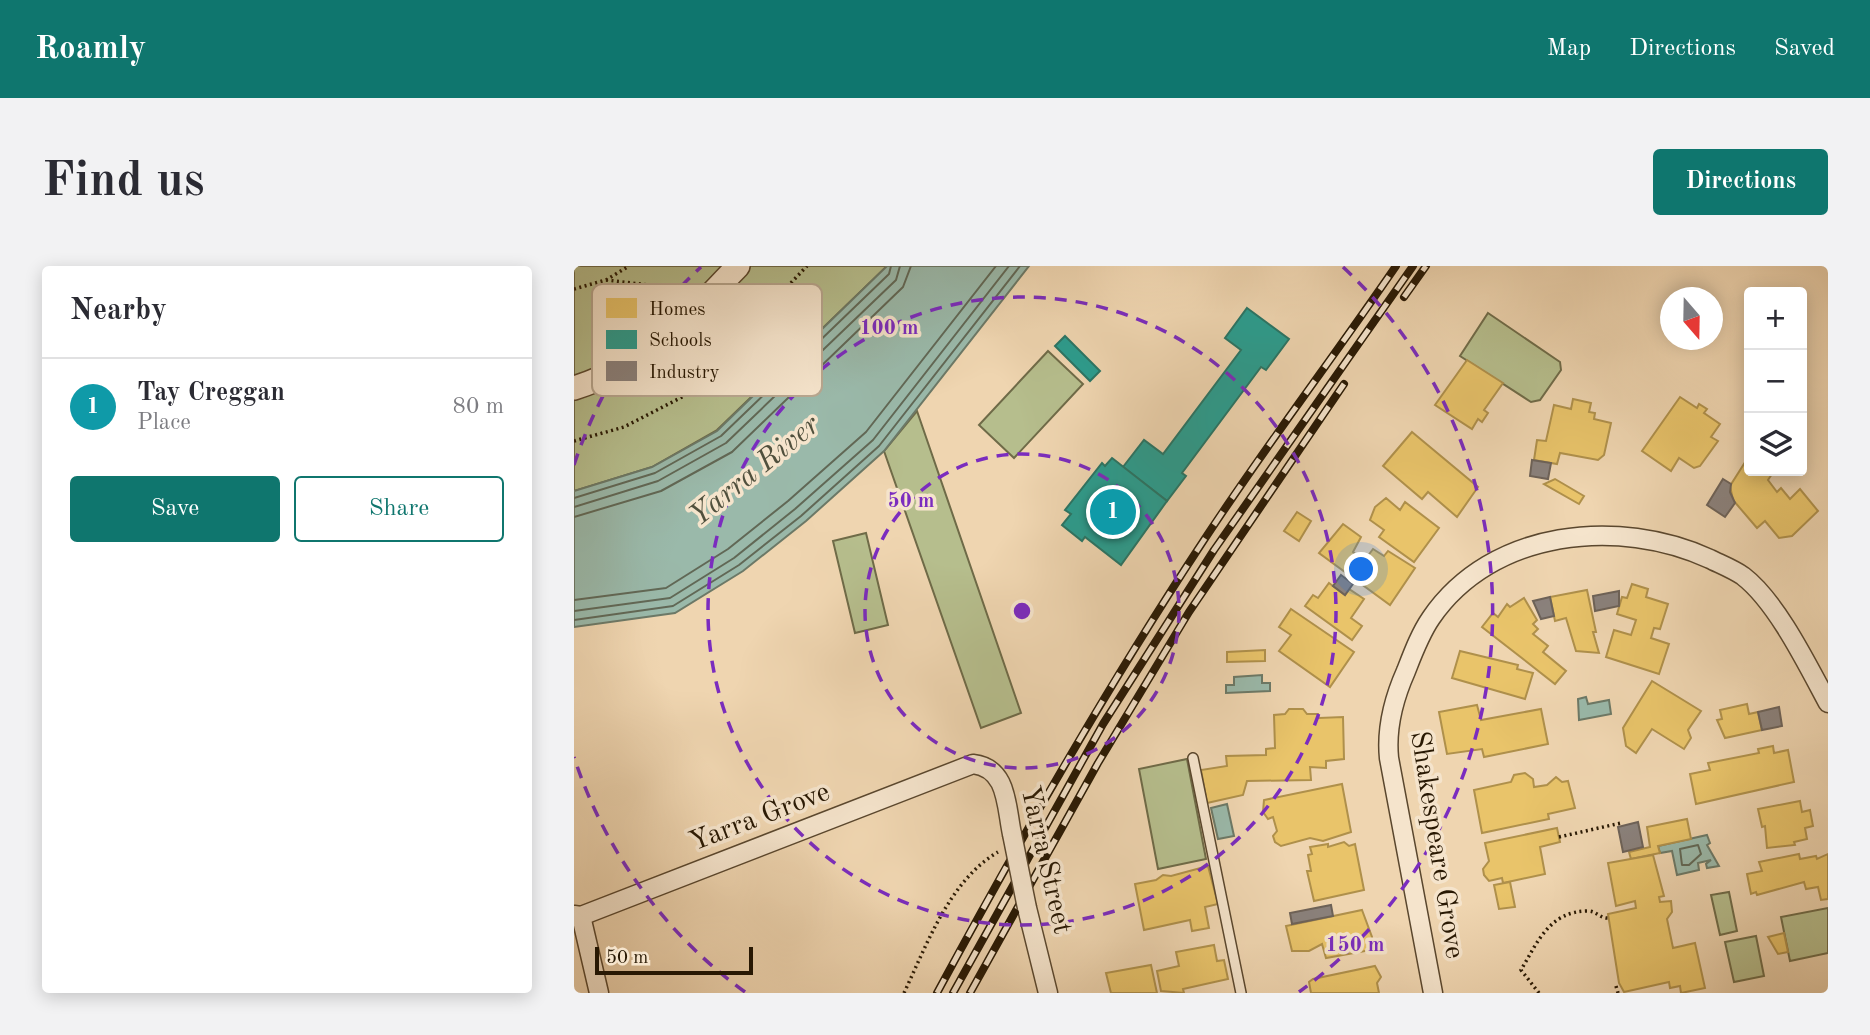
<!DOCTYPE html>
<meta charset="utf-8">
<style>
:root{--surface:#fff;--page:#f2f2f3;--text:#2b2b33;--muted:#7c7c81;--line:#e1e1e2;--accent:#0f766e}
body{margin:0;font-family:"Old Standard TT",serif;background:var(--page);color:var(--text)}
.controls{position:absolute;right:21px;top:21px;display:grid;overflow:hidden;border-radius:7px;box-shadow:0 4px 18px #0003}
.controls button{width:63px;height:63px;display:grid;place-items:center;padding:0;border:0;border-bottom:2px solid var(--line);background:var(--surface);color:var(--text);font:35px sans-serif}
.compass{position:absolute;left:1086px;top:21px;width:63px;height:63px;border-radius:50%;background:var(--surface);box-shadow:0 4px 18px #0003;rotate:160deg}
.scale{position:absolute;left:21px;bottom:18px;width:158px;box-sizing:border-box;padding-left:7px;border:4px solid #281803;border-top:0;font-size:19px;line-height:24px;white-space:nowrap;color:#281803;-webkit-text-stroke:5px #f5e4cc;paint-order:stroke}
.you{position:absolute;left:788px;top:304px;width:24px;height:24px;margin:-18px;border:5px solid #fff;border-radius:50%;background:#1a73e8;box-shadow:0 0 0 10px #1a73e833}
.badge{display:grid;place-items:center;width:46px;height:46px;border-radius:50%;background:var(--accent);color:#fff;font-size:23px;font-weight:700}
.pin{position:absolute;translate:-50% -50%;border:4px solid #fff;box-shadow:0 2px 7px #0006}
.list{margin:0;padding:0;list-style:none}
h2{display:flex;justify-content:space-between;align-items:center;height:91px;margin:0;padding:0 28px;font-size:30px}
h2 small{font-size:23px;font-weight:400;color:var(--muted)}
.list li{display:grid;grid-template-columns:46px 1fr auto;gap:21px;align-items:center;box-sizing:border-box;height:98px;padding:0 28px;border-top:2px solid var(--line)}
.list b{display:block;font-size:26px;white-space:nowrap}
.list p{margin:0;font-size:23px;white-space:nowrap;color:var(--muted)}
.list em{font-size:23px;font-style:normal;color:var(--muted)}
.actions{display:flex;gap:14px;padding:21px 28px}
.actions a{flex:1;padding:16px 0;border:2px solid var(--accent);border-radius:7px;text-align:center;font-size:24px;color:var(--accent)}
.actions .main{background:var(--accent);color:#fff}
.icon{flex:none;width:38px;height:38px;fill:none;stroke:currentColor;stroke-width:2;stroke-linecap:round;stroke-linejoin:round}
.map{position:relative;flex:none;width:1254px;height:727px;overflow:hidden;border-radius:7px}
header{display:flex;align-items:center;gap:42px;box-sizing:border-box;height:98px;padding:0 35px;background:var(--accent);color:#fff}
header strong{font-size:33px}
nav{display:flex;gap:38px;margin-inline-start:auto;font-size:24px}
.intro{display:flex;align-items:center;justify-content:space-between;box-sizing:border-box;height:168px;padding:0 42px}
h1{margin:0;font-size:49px}
.button{padding:18px 32px;border-radius:7px;background:var(--accent);color:#fff;font-size:24px;font-weight:700}
main{display:flex;gap:42px;padding:0 42px}
aside{flex:1;background:var(--surface);border-radius:7px;box-shadow:0 4px 18px #0003}
.map>svg:first-child{display:block}
</style>
<header>
<strong>Roamly</strong>
<nav><a>Map</a><a>Directions</a><a>Saved</a></nav>
</header>
<div class="intro"><h1>Find us</h1><a class="button">Directions</a></div>
<main>
<aside>
<h2>Nearby<small></small></h2>
<ul class="list">
<li><span class="badge" style="background:#0f9aa8">1</span><div><b>Tay Creggan</b><p>Place</p></div><em>80 m</em></li>
</ul>
<div class="actions"><a class="main">Save</a><a>Share</a></div>
</aside>
<div class="map">
<svg width="1254" height="727" viewBox="0 0 1254 727">
<rect width="100%" height="100%" fill="#efd5b0"/>
<filter id="stains"><feTurbulence type="fractalNoise" baseFrequency=".00286" numOctaves="4"/><feColorMatrix values="0 0 0 0 .2 0 0 0 0 .09 0 0 0 0 .02 0 0 0 .5 -.17"/></filter>
<radialGradient id="worn" r=".72"><stop offset=".6" stop-color="#630" stop-opacity="0"/><stop offset="1" stop-color="#630" stop-opacity=".3"/></radialGradient>
<!-- green -->
<g fill="#b6be8d" stroke="#6f6b48" stroke-width="2">
<polygon points="0,0 313,0 143,164 78,201 0,225"/>
<polygon points="914,47 986,96 987,104 966,134 957,136 886,90"/>
<polygon points="474,85 509,118 440,192 405,159"/>
<polygon points="343,145 447,447 407,462 310,185"/>
<polygon points="292,267 314,359 281,367 259,275"/>
<polygon points="613,493 632,593 584,603 565,503"/>
<polygon points="1155,626 1163,665 1146,669 1137,629"/>
<polygon points="1254,642 1254,687 1216,695 1207,651"/>
<polygon points="1182,670 1190,710 1160,716 1151,676"/>
</g>
<!-- water -->
<g fill="#9ab9aa" stroke="#6c7967" stroke-width="2">
<polygon points="313,0 455,0 310,185 232,255 169,305 101,347 0,361 0,225 78,201 143,165"/>
<polygon points="688,409 688,417 696,417 696,425 652,427 652,419 660,419 660,411"/>
<polygon points="1012,431 1014,438 1035,434 1037,448 1005,454 1004,433"/>
<polygon points="653,538 660,570 644,573 637,542"/>
<polygon points="1133,569 1136,577 1133,579 1145,600 1133,602 1132,598 1137,594 1124,597 1125,604 1103,609 1098,585 1086,587 1084,580"/>
</g>
<!-- homes -->
<g fill="#e9c46a" stroke="#af904b" stroke-width="2">
<polygon points="893,94 929,117 910,144 914,147 908,156 904,153 898,163 861,139"/>
<polygon points="1106,131 1123,142 1125,138 1133,143 1130,147 1146,158 1137,171 1144,175 1126,200 1120,202 1105,192 1097,205 1068,185"/>
<polygon points="999,133 1017,137 1015,146 1021,147 1020,153 1037,157 1030,189 1024,194 986,187 983,198 960,194 963,174 972,175 980,139 997,143"/>
<polygon points="838,166 904,221 883,251 854,226 848,233 809,200"/>
<polygon points="1175,190 1175,205 1200,205 1194,214 1203,226 1207,222 1216,233 1226,223 1244,245 1218,270 1205,272 1191,255 1183,262 1159,234 1156,220"/>
<polygon points="981,213 1010,230 1005,238 970,218"/>
<polygon points="812,232 826,244 831,236 865,262 840,296 805,271 810,264 796,254 801,241"/>
<polygon points="723,246 737,255 725,275 710,265"/>
<polygon points="769,258 787,271 779,286 790,295 799,283 810,290 814,285 841,302 816,339 745,287"/>
<polygon points="755,317 771,329 775,323 790,333 777,352 788,360 778,374 731,340 739,329 744,332"/>
<polygon points="1058,318 1074,323 1072,331 1094,338 1086,363 1080,362 1077,372 1095,378 1085,408 1032,391 1040,364 1057,369 1062,354 1043,348 1048,331 1053,332"/>
<polygon points="1013,324 1022,366 1019,366 1025,387 1002,385 992,352 981,355 976,331"/>
<polygon points="950,332 963,354 959,358 964,363 959,368 974,380 969,386 992,405 981,418 908,361 919,347 924,351 933,338 936,341"/>
<polygon points="717,343 780,386 756,421 705,385 717,369 705,361"/>
<polygon points="691,384 691,395 653,396 653,386"/>
<polygon points="886,385 944,399 943,403 959,407 951,433 878,412"/>
<polygon points="1078,415 1127,445 1114,464 1117,472 1110,483 1078,463 1062,487 1052,480 1049,462"/>
<polygon points="1173,438 1175,448 1184,446 1188,464 1151,472 1143,454 1148,453 1146,444"/>
<polygon points="903,439 907,454 967,443 974,478 910,491 908,483 873,488 865,446"/>
<polygon points="715,443 729,443 733,448 744,448 745,452 769,451 770,493 752,495 752,502 736,501 737,514 673,515 669,529 633,537 627,504 653,500 652,490 692,489 692,483 701,482 700,449 711,448"/>
<polygon points="1199,480 1200,487 1214,484 1220,516 1122,538 1116,508 1136,504 1134,497 1185,487 1184,483"/>
<polygon points="951,507 959,513 960,521 973,519 982,511 988,516 994,515 1001,542 974,548 975,553 908,567 900,524 937,516 940,509"/>
<polygon points="768,518 777,566 749,575 736,572 707,580 701,576 699,570 703,565 699,551 694,553 689,546 690,534"/>
<polygon points="1226,535 1228,546 1236,544 1239,560 1231,562 1233,573 1220,576 1221,579 1193,582 1191,560 1188,561 1184,543"/>
<polygon points="1113,553 1117,573 1084,580 1086,587 1057,593 1055,586 1076,581 1073,561"/>
<polygon points="983,562 986,576 966,581 971,608 929,617 928,612 915,615 910,609 909,603 915,595 911,577"/>
<polygon points="770,576 775,580 781,578 790,624 740,635 733,605 737,605 734,589 738,588 736,581 754,578 754,581"/>
<polygon points="1225,588 1226,593 1242,590 1243,593 1254,588 1254,633 1247,634 1244,621 1232,623 1230,616 1183,629 1182,626 1177,628 1173,608 1188,605 1185,596"/>
<polygon points="1079,589 1090,630 1085,631 1086,636 1097,635 1098,646 1093,653 1099,682 1121,677 1131,722 1107,727 1106,720 1096,722 1095,716 1050,726 1045,717 1034,648 1062,642 1061,635 1042,640 1034,597"/>
<polygon points="634,600 644,638 631,641 635,662 618,665 616,654 570,664 561,618 582,614 589,609 597,610"/>
<polygon points="936,616 941,641 925,643 920,619"/>
<polygon points="788,644 798,671 797,684 752,692 748,678 735,685 718,685 712,660"/>
<polygon points="1210,667 1214,686 1204,688 1194,671"/>
<polygon points="640,679 643,695 650,694 654,713 609,723 610,727 587,725 583,705 605,700 602,686"/>
<polygon points="577,699 583,727 537,727 532,707"/>
<polygon points="801,700 807,711 803,717 805,727 737,727 735,716 739,713"/>
</g>
<!-- schools -->
<g fill="#2a9d8f" stroke="#297565" stroke-width="2">
<polygon points="673,42 715,73 692,104 687,101 608,207 612,210 593,235 549,201 570,174 589,188 667,84 651,72"/>
<polygon points="491,70 526,105 516,115 481,80"/>
<polygon points="538,192 593,235 547,299 511,271 508,275 488,259 497,248 491,244 528,197 531,200"/>
</g>
<!-- industry -->
<g fill="#8a817c" stroke="#6d6258" stroke-width="2">
<polygon points="958,194 977,197 974,213 956,210"/>
<polygon points="1149,213 1157,218 1156,226 1161,237 1151,251 1133,239"/>
<polygon points="767,309 779,318 771,329 759,320"/>
<polygon points="1045,325 1045,340 1021,345 1019,330"/>
<polygon points="976,331 980,350 967,353 959,335"/>
<polygon points="1205,441 1208,460 1188,464 1184,446"/>
<polygon points="1064,556 1069,581 1049,586 1044,561"/>
<polygon points="757,639 759,650 718,658 716,647"/>
</g>
<g fill="none" stroke-linecap="round" stroke-linejoin="round">
<!-- shore -->
<g stroke="#616856" stroke-width="2">
<polyline points="0,232 81,207 147,170 315,8 317,0"/>
<polyline points="0,241 84,215 152,177 322,14 326,0"/>
<polyline points="0,251 87,225 158,186 329,21 337,0"/>
<polyline points="0,334 92,322 154,283 214,235 292,166 422,0"/>
<polyline points="0,345 96,332 160,292 221,243 299,174 435,0"/>
<polyline points="0,354 99,340 165,299 227,250 305,180 446,0"/>
<polygon points="1124,579 1127,588 1115,599 1108,599 1106,583"/>
</g>
<!-- service casing -->
<g stroke="#5a472e" stroke-width="12">
<polyline id="service" points="619,492 667,727"/>
</g>
<!-- minor casing -->
<g stroke="#5a472e" stroke-width="21">
<g id="minor">
<polyline points="453,642 474,727"/>
<path d="M0 649 7 650 399 498C434 502 432 540 438 568"/>
<polyline points="7,650 25,727"/>
<path d="M859 727 815 492C812 462 820 432 832 405 839 387 846 368 857 352 918 263 1045 251 1136 293 1146 298 1159 303 1169 310 1203 336 1234 400 1254 437"/>
</g>
</g>
<!-- tertiary casing -->
<g stroke="#5a472e" stroke-width="26">
<path id="tertiary" d="M0 122C73 99 113 54 164 0"/>
</g>
<!-- path -->
<g stroke="#281803" stroke-width="3.5" stroke-dasharray="2 3.5" stroke-linecap="butt">
<polyline points="32,14 84,20 107,31"/>
<polyline points="0,23 32,14 55,0"/>
<polyline points="0,175 50,161 110,130 233,0"/>
<polyline points="985,571 1047,557"/>
<polyline points="1042,720 1044,727"/>
<path d="M330 727C353 678 376 614 424 586"/>
<path d="M965 727 947 704C964 675 976 645 1014 645 1023 645 1026 653 1035 652"/>
</g>
<!-- service -->
<use href="#service" stroke="#f5e4cc" stroke-width="9"/>
<!-- minor -->
<use href="#minor" stroke="#f5e4cc" stroke-width="18"/>
<!-- tertiary -->
<use href="#tertiary" stroke="#f5e4cc" stroke-width="23"/>
<!-- rail casing -->
<g stroke="#281803" stroke-width="8">
<g id="rail">
<polyline points="830,31 852,0"/>
<path d="M363 727C446 573 533 421 630 274 691 181 759 92 822 0"/>
<polyline points="379,727 529,458 640,284 839,0"/>
<polyline points="396,727 524,497 615,346 770,118"/>
</g>
</g>
<!-- rail -->
<use href="#rail" stroke="#f5e4cc" stroke-width="5" stroke-dasharray="16" stroke-linecap="butt"/>
<!-- minor-bridge casing -->
<g stroke="#5a472e" stroke-width="21" stroke-linecap="butt">
<polyline id="minor-bridge" points="438,568 453,642"/>
</g>
<!-- minor-bridge -->
<use href="#minor-bridge" stroke="#f5e4cc" stroke-width="18"/>
</g>
<!-- distance rings -->
<g fill="none" stroke="#7b2cbf" stroke-width="3.5" stroke-dasharray="12 9">
<circle cx="448" cy="345" r="157"/>
<circle cx="448" cy="345" r="314"/>
<path d="M171 726A471 471 0 0 1 0 491M0 199A471 471 0 0 1 127 1M769 1A471 471 0 0 1 725 726"/>
</g>
<g text-anchor="middle" dominant-baseline="central" stroke-width="7" stroke-linejoin="round" paint-order="stroke">
<!-- street labels -->
<g font-size="28" fill="#281803" stroke="#f5e4cc">
<text transform="translate(186 552) rotate(-21)">Yarra Grove</text>
<text transform="translate(862 579) rotate(81)">Shakespeare Grove</text>
<text transform="translate(471 594) rotate(77)">Yarra Street</text>
</g>
<!-- water labels -->
<g font-size="30" font-style="italic" fill="#50503d" stroke="#f5e4cc">
<text transform="translate(181 205) rotate(-39)">Yarra River</text>
</g>
</g>
<!-- legend -->
<rect x="18" y="18" width="230" height="112" rx="10" fill="#f5e4cc" stroke="#b8a790" stroke-width="2"/>
<rect x="32" y="32" width="31" height="20" fill="#e9c46a"/>
<rect x="32" y="64" width="31" height="19" fill="#2a9d8f"/>
<rect x="32" y="95" width="31" height="20" fill="#8a817c"/>
<g font-size="19" fill="#281803">
<text x="75" y="49">Homes</text>
<text x="75" y="80">Schools</text>
<text x="75" y="112">Industry</text>
</g>
<circle cx="448" cy="345" r="10" fill="#7b2cbf" stroke="#f5e4cc" stroke-width="3.5"/>
<g font-size="21" text-anchor="middle" font-weight="bold" fill="#7b2cbf" stroke="#f5e4cc" stroke-width="7" stroke-linejoin="round" paint-order="stroke">
<text x="315" y="68">100 m</text>
<text x="337" y="241">50 m</text>
<text x="781" y="685">150 m</text>
</g>
<rect width="100%" height="100%" filter="url(#stains)"/>
<rect width="100%" height="100%" fill="url(#worn)"/>
</svg>
<div class="controls">
<button>+</button>
<button>−</button>
<button><svg class="icon" aria-label="layers" viewBox="0 0 24 24"><path d="M12 4l9 5-9 5-9-5zM3 14l9 5 9-5"/></svg></button>
</div>
<svg class="compass" viewBox="-18 -18 36 36"><path d="M0-13l5 13h-10z" fill="#e53935"/><path d="M0 13l5-13h-10z" fill="#7c7c81"/></svg>
<div class="scale">50 m</div>
<div class="you"></div>
<div class="pin badge" style="left:539px;top:246px;background:#0f9aa8">1</div>
</div>
</main>
